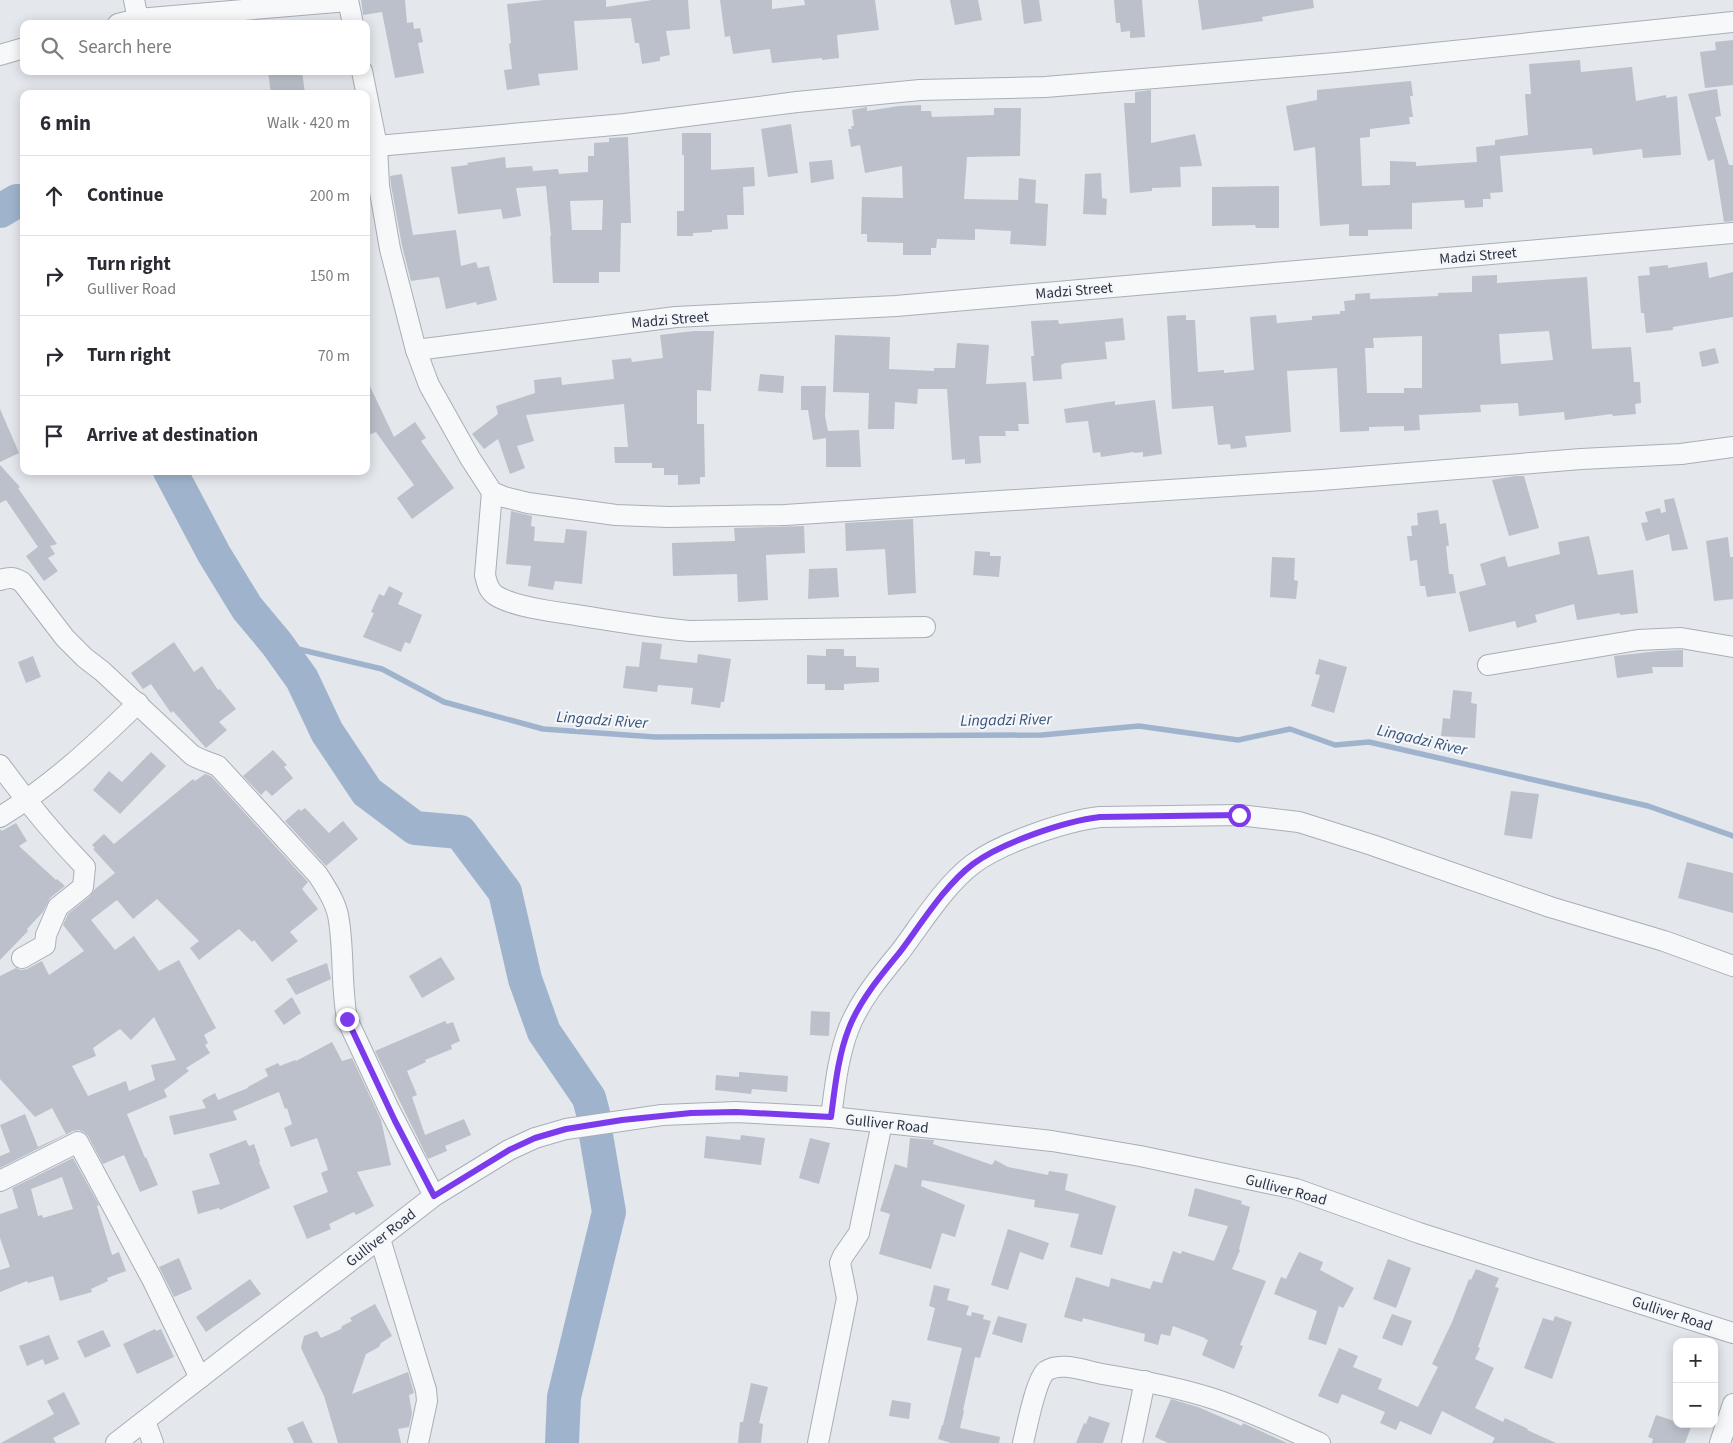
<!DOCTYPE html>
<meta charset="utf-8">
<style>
:root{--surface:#fff;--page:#f7f7f7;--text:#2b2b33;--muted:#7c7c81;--line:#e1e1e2}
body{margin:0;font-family:"Source Sans 3",sans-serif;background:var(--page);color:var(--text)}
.controls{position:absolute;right:15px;bottom:15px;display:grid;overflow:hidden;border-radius:10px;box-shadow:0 2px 12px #0003}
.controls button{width:45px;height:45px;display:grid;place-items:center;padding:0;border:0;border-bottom:1px solid var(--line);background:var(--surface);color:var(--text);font:25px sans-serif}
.stop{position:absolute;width:15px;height:15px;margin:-11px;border:4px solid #7c3aed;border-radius:50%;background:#fff}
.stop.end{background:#7c3aed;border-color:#fff;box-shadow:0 1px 5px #0008}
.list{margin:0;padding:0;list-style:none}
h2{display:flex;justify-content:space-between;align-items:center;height:65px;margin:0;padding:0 20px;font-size:21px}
h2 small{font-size:16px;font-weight:400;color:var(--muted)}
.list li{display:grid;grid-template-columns:32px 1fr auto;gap:15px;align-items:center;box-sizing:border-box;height:80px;padding:0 20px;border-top:1px solid var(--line)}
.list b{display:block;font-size:19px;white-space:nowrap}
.list p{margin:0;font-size:16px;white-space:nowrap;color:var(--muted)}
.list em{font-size:16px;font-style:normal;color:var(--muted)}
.icon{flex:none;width:28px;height:28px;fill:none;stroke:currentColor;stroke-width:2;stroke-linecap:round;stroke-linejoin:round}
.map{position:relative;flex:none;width:1733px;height:1443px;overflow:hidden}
.search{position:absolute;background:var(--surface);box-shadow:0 2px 12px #0003;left:20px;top:20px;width:350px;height:55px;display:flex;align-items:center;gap:12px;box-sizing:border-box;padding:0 18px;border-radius:10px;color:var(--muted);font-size:19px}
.panel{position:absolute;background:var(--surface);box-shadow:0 2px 12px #0003;left:20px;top:90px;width:350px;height:385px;border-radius:10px}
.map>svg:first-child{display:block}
</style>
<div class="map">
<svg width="1733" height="1443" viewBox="0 0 1733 1443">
<rect width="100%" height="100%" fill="#e4e7ec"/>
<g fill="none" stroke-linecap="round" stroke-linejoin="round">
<!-- stream -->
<polyline stroke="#9fb4cc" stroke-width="5.5" points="277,644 382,669 444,702 543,729 655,737 1042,735 1139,726 1238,740 1290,729 1335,745 1369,742 1648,806 1733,836"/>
<!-- river -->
<g stroke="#9fb4cc" stroke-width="34">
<polyline points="0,211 17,201 24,201"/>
<polyline points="170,471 214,554 247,608 277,644 302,679 327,732 367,792 415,828 460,832 505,892 525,979 544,1032 589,1098 593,1113"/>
<polyline points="562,1443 564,1397 609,1212 596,1135"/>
</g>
</g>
<!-- building -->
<g fill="#bbc0ca" fill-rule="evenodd">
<polygon points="361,0 405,0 407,23 413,22 414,29 420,28 423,42 418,43 424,73 395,78 382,12 363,15"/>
<polygon points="544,0 606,0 606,7 652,0 688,0 690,29 666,31 670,55 660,57 660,61 642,64 639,43 635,43 631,18 574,21 578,70 538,74 540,85 507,90 504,70 512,69 509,44 511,43 507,4"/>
<polygon points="720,0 772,0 772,9 805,5 804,0 875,0 879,30 837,35 839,58 822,60 822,58 772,63 770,49 733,54 730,36 725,37"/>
<polygon points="950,0 978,0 982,20 955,25"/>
<polygon points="1021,0 1039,0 1042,21 1024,24"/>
<polygon points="1114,0 1142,0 1145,37 1130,38 1130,31 1121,32 1120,23 1116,23"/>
<polygon points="1198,0 1313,0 1314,8 1262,17 1263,21 1202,30"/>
<polygon points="1733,40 1733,85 1705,88 1700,52 1716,50 1715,42"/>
<polygon points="1580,60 1581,72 1632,67 1636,101 1666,95 1666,98 1677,96 1681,155 1643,158 1642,149 1593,155 1592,148 1500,156 1503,192 1490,193 1491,199 1483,199 1483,207 1465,208 1464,200 1412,203 1412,229 1368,230 1368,236 1349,236 1349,224 1320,226 1315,147 1294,151 1286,106 1317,100 1317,90 1411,81 1413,96 1410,96 1413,117 1409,117 1410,124 1370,129 1370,137 1360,138 1362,186 1390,185 1390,161 1416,162 1416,166 1477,162 1476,147 1495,145 1495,140 1528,135 1525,94 1531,94 1529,64"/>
<polygon points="268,71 302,71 305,94 271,94"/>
<polygon points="1717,89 1721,116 1715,117 1729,165 1733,165 1733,221 1724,222 1714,159 1708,161 1688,94"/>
<polygon points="1151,90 1151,143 1195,134 1202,166 1180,167 1181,187 1152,188 1152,191 1130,193 1124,103 1135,103 1135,92"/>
<polygon points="921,105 921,111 931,111 932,117 994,115 994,108 1021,108 1020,156 967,157 964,199 1018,200 1019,178 1036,180 1035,203 1048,204 1046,246 1010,244 1011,231 975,229 975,240 937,239 936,248 931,248 931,255 903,255 903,243 867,242 867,234 861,234 862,197 903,198 902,166 865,173 860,145 851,147 848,129 852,129 851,126 854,126 852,110 867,107 867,111 899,106"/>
<polygon points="791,124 798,173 768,177 761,129"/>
<polygon points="682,133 711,133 711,170 754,167 755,186 743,187 744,215 727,215 728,229 712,230 712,232 693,233 693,236 677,236 677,211 684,211 684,155 682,155"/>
<path d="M628 137 631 223H621L620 272H599V283H553L550 236H551L546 186 516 188 521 216 503 219 501 209 458 214 451 167 468 165 467 163 505 157 506 168 532 166 533 171 558 169 559 174 588 172V156H594V143L609 142V138ZM603 200 602 230H572L570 201Z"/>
<polygon points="832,160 834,179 811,183 809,162"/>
<polygon points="1101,173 1102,198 1107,199 1106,215 1083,214 1085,174"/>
<polygon points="402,174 413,235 456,230 461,266 476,262 478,268 489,266 497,300 477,305 476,302 446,309 439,277 411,281 402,246 391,185 390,176"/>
<polygon points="1279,186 1279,228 1256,228 1255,225 1212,226 1212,187"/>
<polygon points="1707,262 1709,278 1733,272 1733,317 1673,327 1673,330 1646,333 1644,313 1641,313 1638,276 1650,275 1649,267 1668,265 1668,268"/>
<path d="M1497 275V283L1587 277 1592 349 1631 347 1634 382H1640L1641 403 1635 404 1636 414 1613 416 1612 414 1565 420 1564 412 1519 416 1518 403 1480 405 1481 412 1419 415 1420 430 1404 431V426L1369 427V431L1340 432 1337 368 1287 371 1291 432 1245 436 1247 447 1231 449 1230 444 1218 445 1213 406 1172 409 1167 316 1186 315V320H1195L1198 372 1224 370V373L1254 370 1250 317 1276 315 1277 323 1312 320V316L1340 314V311H1345L1344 301 1355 300V294L1370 293V299L1438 296V293L1472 292V276ZM1549 331 1553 360 1501 364 1499 334ZM1422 336V388H1404V393H1367L1365 348H1374L1373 338Z"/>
<polygon points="1123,318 1125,340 1105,342 1107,359 1065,363 1061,365 1062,379 1033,381 1031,356 1034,356 1031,321 1058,320 1059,324"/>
<polygon points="694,331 714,331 711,391 697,390 697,424 704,424 705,477 700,477 700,484 678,485 678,475 664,475 664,468 652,468 652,463 615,463 614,447 628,447 624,404 526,415 534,441 517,446 525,468 510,474 498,439 484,449 472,434 498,414 496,406 535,393 534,380 561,377 562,385 614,379 612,360 631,358 632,362 663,358 660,335"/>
<polygon points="835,335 890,337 889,369 934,371 934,368 955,368 957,343 989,345 986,384 1026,382 1029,424 1018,424 1019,431 1005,431 1006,436 979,436 981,463 965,464 965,459 952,460 947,389 918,389 917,404 895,402 894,429 868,429 869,393 833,392"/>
<polygon points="1715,348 1719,363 1702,367 1699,352"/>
<polygon points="760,374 784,376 783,393 758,391"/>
<polygon points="366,378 394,437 415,422 426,438 421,441 454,488 412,519 397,498 414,485 376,432 366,436"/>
<polygon points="801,386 826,386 825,416 828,431 859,430 861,467 826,467 826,438 813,440 808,410 801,410"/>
<polygon points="1155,400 1162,454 1143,457 1143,452 1134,453 1134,452 1101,457 1100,452 1093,453 1088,421 1066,423 1064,409 1115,401 1115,405"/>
<polygon points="0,409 19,453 0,462"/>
<polygon points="0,465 20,487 18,488 57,544 50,546 55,554 48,558 58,571 44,581 26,556 38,547 6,500 0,503"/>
<polygon points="1515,476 1524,476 1539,528 1509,536 1492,480"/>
<polygon points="1674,498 1688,549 1672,551 1669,534 1646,541 1641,523 1648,522 1645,512 1660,508 1661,513 1666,512 1664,500"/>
<polygon points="1438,510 1440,524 1446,523 1449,546 1446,546 1449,574 1453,574 1456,593 1427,597 1425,586 1420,586 1417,560 1410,561 1407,536 1412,536 1411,526 1418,525 1417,513"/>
<polygon points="511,511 532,516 531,526 535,527 534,541 564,543 566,529 587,531 582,584 555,581 553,590 528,586 531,566 506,564"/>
<polygon points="913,519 916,593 888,595 885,549 846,551 845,523"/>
<polygon points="804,526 805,553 766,555 768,600 738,602 737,574 673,576 672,543 735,541 734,528"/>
<polygon points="1589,536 1598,575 1633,570 1638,613 1620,615 1620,613 1577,620 1574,604 1535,615 1537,622 1517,628 1515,621 1469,632 1459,592 1486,585 1480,564 1505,556 1508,567 1560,554 1558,542"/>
<polygon points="1728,537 1730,557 1733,557 1733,599 1714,601 1706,541"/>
<polygon points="975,551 990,552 990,556 1001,556 999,577 973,575"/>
<polygon points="1272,557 1295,558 1294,580 1298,581 1296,599 1270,597"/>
<polygon points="837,568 839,597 808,599 809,569"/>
<polygon points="389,586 403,593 398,604 422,615 410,644 405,642 401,652 363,637 374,613 371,612 379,594 384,596"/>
<polygon points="174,642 194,672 202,666 218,690 220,689 236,709 219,722 227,730 206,748 173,711 171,713 151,684 143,689 131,673"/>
<polygon points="642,642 662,644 660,659 697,663 698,654 731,659 724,702 721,702 720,708 691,704 693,688 658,685 657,692 623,688 626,666 639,667"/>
<polygon points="826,649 844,649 844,656 856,656 856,667 879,668 879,682 844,684 844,690 825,690 825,684 807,684 807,655 826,656"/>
<polygon points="1683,650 1683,667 1652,667 1653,673 1617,678 1614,656 1659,651"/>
<polygon points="33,656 41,677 26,683 18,662"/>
<polygon points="1319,659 1347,667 1334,713 1311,706 1320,675 1315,674"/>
<polygon points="1453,690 1472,692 1471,703 1477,704 1475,738 1441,736 1443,718 1450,719"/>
<polygon points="273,750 287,765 284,767 293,778 272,796 266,790 261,795 243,776"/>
<polygon points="151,752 166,766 120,814 93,790 109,771 122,782"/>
<path d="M205 774 211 776 308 882 302 889 318 909 290 932 298 941 272 962 254 940 252 942 239 929 199 960 190 948 199 941 157 899 133 919 117 900 91 920 115 950 134 936 159 971 179 960 216 1028 204 1035 208 1043 205 1045 210 1053 186 1068 189 1071 164 1090 167 1097 127 1114 145 1158 146 1157 158 1185 140 1192 124 1155 103 1164 88 1136 84 1132 79 1130 73 1131 0 1168V1156L10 1152 0 1125 25 1114 38 1147 66 1134 52 1108 35 1117 0 1079V976L16 968 21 970 27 969 42 961 49 975 84 951 63 925 68 914 90 896 95 889 115 873 93 849 95 848 92 845 104 834 114 844 193 779 195 781ZM154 1017 176 1060 151 1065 155 1080 129 1091 126 1081 88 1096 72 1066 96 1056 93 1048 120 1029 131 1040Z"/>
<polygon points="1511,791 1539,794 1532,839 1504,835"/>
<polygon points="305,808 329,833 343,821 358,839 326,866 285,821 299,809 301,811"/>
<polygon points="16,823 27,841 19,846 56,880 57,879 65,886 50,898 43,912 27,929 28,931 0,960 0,829 2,831"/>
<polygon points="1687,862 1733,873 1733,913 1678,898"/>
<polygon points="441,957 455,979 422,998 409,976"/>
<polygon points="327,963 331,979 296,995 286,979"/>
<polygon points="292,997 301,1013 284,1025 274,1011"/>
<polygon points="811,1011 830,1012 829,1036 810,1035"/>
<polygon points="445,1021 447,1024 453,1022 460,1041 451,1045 452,1049 425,1060 426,1062 407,1071 417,1095 412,1097 425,1135 464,1119 471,1135 445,1146 447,1151 428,1159 375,1051"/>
<polygon points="332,1042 342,1061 352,1058 381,1120 391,1165 357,1172 374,1206 356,1215 354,1212 329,1224 331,1229 307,1239 293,1206 328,1192 321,1173 328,1170 317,1138 291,1147 284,1128 292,1124 287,1108 285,1109 279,1092 233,1111 237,1120 174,1135 169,1116 206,1108 202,1100 215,1093 218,1100 248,1088 248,1087 268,1076 265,1069 278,1063 280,1066 295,1060 296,1061"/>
<polygon points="739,1072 788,1076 787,1092 752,1089 751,1094 715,1090 716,1075 739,1077"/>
<polygon points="741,1135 765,1138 761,1165 704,1158 706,1136 740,1140"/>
<polygon points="810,1138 830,1143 819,1184 799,1178"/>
<polygon points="910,1138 934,1140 933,1144 992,1165 995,1160 1008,1167 1048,1175 1049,1171 1068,1174 1065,1190 1116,1206 1102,1255 1070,1247 1079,1214 1034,1207 1035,1200 922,1180 921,1186 965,1205 955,1237 942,1233 931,1269 879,1254 890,1214 880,1211 895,1164 907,1168"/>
<polygon points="246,1140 249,1146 254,1144 260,1161 259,1162 270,1188 220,1210 219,1208 198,1214 192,1191 220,1184 209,1154"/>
<path d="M73 1158 99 1205 97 1206 112 1255 119 1252 126 1271 107 1278 108 1281 91 1289 92 1292 60 1301 53 1276 28 1283 27 1281 0 1292V1270L10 1267 0 1238V1214L18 1208 12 1188ZM62 1177 73 1209 43 1218 42 1215 38 1216 31 1189Z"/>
<polygon points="1195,1188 1242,1201 1241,1204 1250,1207 1239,1249 1240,1250 1232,1269 1266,1281 1240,1345 1243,1346 1234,1369 1202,1355 1208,1340 1205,1339 1205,1338 1173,1326 1170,1336 1161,1334 1158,1345 1144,1341 1145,1334 1083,1318 1082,1322 1064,1317 1076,1277 1109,1287 1111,1278 1150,1289 1153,1281 1162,1283 1173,1251 1181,1254 1182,1251 1214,1261 1228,1226 1188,1216"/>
<polygon points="1008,1229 1049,1243 1043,1260 1020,1252 1008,1290 991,1285"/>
<polygon points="1299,1252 1323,1262 1320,1270 1354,1288 1343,1308 1339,1306 1326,1345 1308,1339 1317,1311 1274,1294 1281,1277 1286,1279"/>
<polygon points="179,1258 192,1289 174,1297 159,1267"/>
<polygon points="1388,1259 1411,1268 1396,1308 1373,1299"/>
<polygon points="1476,1269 1499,1278 1495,1287 1499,1288 1478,1347 1480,1348 1475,1359 1494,1368 1475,1408 1503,1422 1505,1418 1528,1429 1527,1430 1556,1443 1492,1443 1495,1438 1442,1411 1431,1435 1400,1421 1396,1430 1380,1423 1385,1412 1342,1394 1338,1404 1318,1396 1339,1348 1358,1356 1353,1367 1382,1379 1378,1389 1418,1407 1438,1367 1432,1364 1452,1322 1469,1279 1471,1280"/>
<polygon points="250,1279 261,1294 206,1332 196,1317"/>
<polygon points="934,1285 950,1289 947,1300 969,1306 966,1315 971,1316 972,1312 984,1315 983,1319 991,1321 980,1358 975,1357 963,1410 964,1411 960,1428 1000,1437 999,1443 951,1443 938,1439 942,1425 943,1425 962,1348 927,1340 935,1308 929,1306"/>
<polygon points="375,1304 392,1336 381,1343 379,1347 366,1354 352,1394 408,1372 414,1393 409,1395 412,1413 409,1427 398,1429 401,1443 338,1443 324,1396 301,1348 304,1336 317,1331 321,1338 341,1329 342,1326 352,1321 350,1318"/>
<polygon points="1392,1314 1412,1321 1402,1346 1382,1338"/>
<polygon points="998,1316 1027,1324 1022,1343 992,1334"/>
<polygon points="1555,1316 1572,1322 1552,1379 1524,1368 1543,1318 1553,1321"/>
<polygon points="155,1329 156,1331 161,1329 174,1357 137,1374 123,1344"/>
<polygon points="103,1330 111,1346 85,1358 77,1341"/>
<polygon points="49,1335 59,1359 45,1365 43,1359 27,1366 19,1346"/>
<polygon points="751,1383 768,1387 759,1423 763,1424 761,1443 738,1443 740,1422 743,1422"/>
<polygon points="64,1392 80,1424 53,1438 56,1443 1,1443 54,1414 47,1401"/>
<polygon points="1171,1399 1198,1407 1242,1426 1243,1423 1287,1443 1168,1443 1155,1437"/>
<polygon points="892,1400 911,1403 909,1419 889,1416"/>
<polygon points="1656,1415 1677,1422 1677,1424 1691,1427 1685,1443 1652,1443 1653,1439 1648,1437"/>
<polygon points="1089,1416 1110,1423 1103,1443 1076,1443 1084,1423 1086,1424"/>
<polygon points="303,1421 313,1443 294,1443 287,1428"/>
</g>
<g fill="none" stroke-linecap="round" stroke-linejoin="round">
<!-- minor casing -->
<g stroke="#a9aeb7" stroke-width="22">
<g id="minor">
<polyline points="134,0 138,19"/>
<polyline points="348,0 353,24"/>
<polyline points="118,24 138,19 348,1"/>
<polyline points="0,55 24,48"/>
<polyline points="362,71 377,146 379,186 390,249 416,350 429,385 470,458 492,492 504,497 528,503 616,515 669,517 785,515 1322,480 1581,459 1681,454 1733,447"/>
<polyline points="377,146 625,124 797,102 920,90 1045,87 1228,72 1347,62 1733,22"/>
<polyline points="416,350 676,317 896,306 1733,233"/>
<path d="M492 492 485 575C487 583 488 590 495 595 513 607 555 612 576 615 614 621 652 628 690 631L925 627"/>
<path d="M0 580C9 577 14 577 22 582L65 638 85 658 102 671 192 755C200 760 209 762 218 766L318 875C327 889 337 904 339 921 344 953 341 986 347 1019L388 1107 434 1196"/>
<polyline points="1488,665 1638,640 1681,638 1733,647"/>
<path d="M0 765C26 801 54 835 85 867L83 887 58 907 46 935 45 945 22 958"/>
<path d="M0 817C51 786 95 745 138 703"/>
<path d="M831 1117C835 1087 838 1056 849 1028 860 1000 881 975 900 952 921 924 945 885 973 864 1001 843 1065 821 1100 817L1239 815 1299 822 1372 845 1550 907 1664 941 1733 966"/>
<polyline points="0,1181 78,1142 152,1279 200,1378"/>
<polyline points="380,1239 426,1390 427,1401 418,1443"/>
<polyline points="145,1421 153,1443"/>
<polyline points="116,1443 434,1196 509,1150 535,1138 566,1129 662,1115 736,1112 831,1117 1052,1141 1140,1156 1296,1189 1419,1233 1733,1333"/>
<polyline points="818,1443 847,1298 840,1263 843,1256 859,1233 882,1123"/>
<path d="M1023 1443C1026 1430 1037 1376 1046 1371 1061 1361 1085 1371 1102 1374 1139 1380 1177 1387 1214 1399 1250 1411 1285 1428 1320 1443"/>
<polyline points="1132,1443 1145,1381"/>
<polyline points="1720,1443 1733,1404"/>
</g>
</g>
<!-- minor -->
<use href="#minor" stroke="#f7f8fa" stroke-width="20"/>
</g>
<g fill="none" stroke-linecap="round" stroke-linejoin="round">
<!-- route -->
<path stroke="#7c3aed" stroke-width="6" d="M347 1019 395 1121 434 1196 509 1150 535 1138 566 1129 622 1120 691 1113 736 1112 831 1117C835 1087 838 1056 849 1028 860 1000 881 975 900 952 921 924 945 885 973 864 1001 843 1065 821 1100 817L1239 815"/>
</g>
<g text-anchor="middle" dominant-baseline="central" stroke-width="4.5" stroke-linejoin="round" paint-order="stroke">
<!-- street labels -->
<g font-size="15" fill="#2b3445" stroke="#f4f6f9">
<text transform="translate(1478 256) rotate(-5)">Madzi Street</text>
<text transform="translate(1074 291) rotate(-5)">Madzi Street</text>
<text transform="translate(670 320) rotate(-5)">Madzi Street</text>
<text transform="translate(887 1124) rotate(6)">Gulliver Road</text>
<text transform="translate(1286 1190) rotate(15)">Gulliver Road</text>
<text transform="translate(381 1238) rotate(-38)">Gulliver Road</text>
<text transform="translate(1672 1314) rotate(18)">Gulliver Road</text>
</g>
<!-- water labels -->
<g font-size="16" font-style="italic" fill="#34527a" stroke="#f4f6f9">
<text transform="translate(602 720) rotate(4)">Lingadzi River</text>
<text transform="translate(1006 720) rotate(-1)">Lingadzi River</text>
<text transform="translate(1422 740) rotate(13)">Lingadzi River</text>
</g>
</g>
</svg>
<div class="controls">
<button>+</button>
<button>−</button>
</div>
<div class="stop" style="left:1239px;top:815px"></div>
<div class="stop end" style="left:347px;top:1019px"></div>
<div class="search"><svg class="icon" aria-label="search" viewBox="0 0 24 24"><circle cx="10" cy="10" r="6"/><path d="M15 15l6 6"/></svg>Search here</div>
<section class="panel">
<h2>6 min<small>Walk · 420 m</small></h2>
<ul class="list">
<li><svg class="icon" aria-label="ahead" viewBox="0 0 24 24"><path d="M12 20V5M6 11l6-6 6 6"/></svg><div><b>Continue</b></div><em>200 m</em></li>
<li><svg class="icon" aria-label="right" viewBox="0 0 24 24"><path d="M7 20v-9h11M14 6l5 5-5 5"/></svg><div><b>Turn right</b><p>Gulliver Road</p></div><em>150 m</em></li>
<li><svg class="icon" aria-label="right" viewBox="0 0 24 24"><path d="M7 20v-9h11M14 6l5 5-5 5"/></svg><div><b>Turn right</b></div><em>70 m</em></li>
<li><svg class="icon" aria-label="arrive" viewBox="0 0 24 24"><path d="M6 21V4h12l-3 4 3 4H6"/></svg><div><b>Arrive at destination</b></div></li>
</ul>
</section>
</div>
